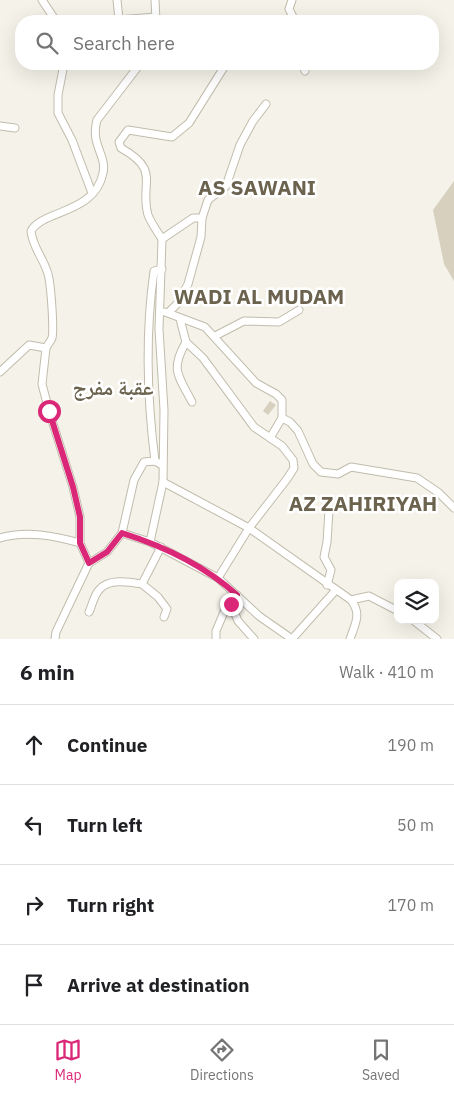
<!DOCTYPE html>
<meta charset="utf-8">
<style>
:root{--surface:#fff;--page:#f2f2f2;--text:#202124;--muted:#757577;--line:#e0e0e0;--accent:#db2777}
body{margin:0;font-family:"IBM Plex Sans","Noto Naskh Arabic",sans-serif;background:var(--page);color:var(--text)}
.controls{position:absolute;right:15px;bottom:15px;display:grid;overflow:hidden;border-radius:10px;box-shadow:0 5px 20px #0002}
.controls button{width:45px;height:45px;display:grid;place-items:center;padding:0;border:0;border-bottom:1px solid var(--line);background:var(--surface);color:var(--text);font:25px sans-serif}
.stop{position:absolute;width:15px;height:15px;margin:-11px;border:4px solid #db2777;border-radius:50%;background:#fff}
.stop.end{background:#db2777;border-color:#fff;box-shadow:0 1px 5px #0008}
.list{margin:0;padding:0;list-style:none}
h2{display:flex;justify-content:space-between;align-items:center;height:65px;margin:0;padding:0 20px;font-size:21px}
h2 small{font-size:16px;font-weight:400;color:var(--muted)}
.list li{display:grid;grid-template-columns:32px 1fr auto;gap:15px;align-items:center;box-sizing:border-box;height:80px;padding:0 20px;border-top:1px solid var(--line)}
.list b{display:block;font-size:19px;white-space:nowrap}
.list em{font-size:16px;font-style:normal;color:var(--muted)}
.icon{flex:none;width:28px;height:28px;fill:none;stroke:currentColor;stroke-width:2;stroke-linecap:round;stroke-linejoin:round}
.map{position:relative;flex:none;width:454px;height:639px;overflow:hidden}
.search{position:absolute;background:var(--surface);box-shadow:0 5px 20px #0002;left:15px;right:15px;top:15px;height:55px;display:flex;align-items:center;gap:12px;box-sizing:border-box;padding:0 18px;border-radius:20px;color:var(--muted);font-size:19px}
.sheet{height:385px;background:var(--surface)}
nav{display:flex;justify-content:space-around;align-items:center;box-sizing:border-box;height:70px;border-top:1px solid var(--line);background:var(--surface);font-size:14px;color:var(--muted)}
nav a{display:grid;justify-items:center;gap:2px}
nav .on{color:var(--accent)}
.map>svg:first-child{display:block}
</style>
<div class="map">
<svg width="454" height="639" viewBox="0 0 454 639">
<rect width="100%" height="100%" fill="#f5f3e9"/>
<!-- building -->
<g fill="#d7d0be">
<polygon points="454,181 454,281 444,264 433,210"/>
<polygon points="270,401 276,405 268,415 263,411"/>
</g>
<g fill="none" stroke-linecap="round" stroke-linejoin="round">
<!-- minor casing -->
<g stroke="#c1bcac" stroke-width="9">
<g id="minor">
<polyline points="42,0 56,21"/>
<polyline points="117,0 119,19"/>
<polyline points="155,0 156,20"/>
<polyline points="292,0 289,9 295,21"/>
<polyline points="104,21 156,17"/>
<polyline points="64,64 58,95 58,113 72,140 92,193"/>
<polyline points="302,64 305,71"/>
<polyline points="0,126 15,128"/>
<path d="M202 218H193L162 239C157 231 151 223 148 215 139 183 162 171 121 148L119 142 128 130 172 137 189 123 226 64"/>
<polyline points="165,312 205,327 256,383 276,394 282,400 282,418 270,438"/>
<polyline points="169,312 178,303 188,284 201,237 202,218 208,200 226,186 240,145 253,121 266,104"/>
<polyline points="180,319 186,342 203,358 254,427 282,446 293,460 294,468 287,479 249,528 218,578"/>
<polyline points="215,336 244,321 279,322 299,310"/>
<path d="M186 342C170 370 178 375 192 402"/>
<path d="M46 348C48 344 51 341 52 338 54 329 51 280 47 271 42 256 33 248 31 231 42 210 95 214 103 173 107 155 90 145 97 120L140 64"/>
<polyline points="0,372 29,345 46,348 42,384 49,411 73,487 80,517 80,543"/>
<polyline points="282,418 290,422 298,431 313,464 321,472 338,474 351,467 417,478 439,493 454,508"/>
<path d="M155 461C147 398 145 334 154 271L162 269"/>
<polyline points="163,482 249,528 351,600 369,596 398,611"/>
<polyline points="122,533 150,542 218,578 259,616 292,639"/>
<path d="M0 538C26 530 55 536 80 543L89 563"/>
<polyline points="150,542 163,482 164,410 159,329 162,239"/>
<polyline points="142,584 158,597 167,609 164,617"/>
<polyline points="327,585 331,570 324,557 327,542 329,510"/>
<polyline points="237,595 231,604 238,621 254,639"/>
<path d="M89 612C92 606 94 595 99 590 108 578 130 582 142 584L161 547"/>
<polyline points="413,620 437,639"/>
<polyline points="55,639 56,632 89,563 107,552 122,533 134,480 144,462 155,461 162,465"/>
<polyline points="216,639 216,631 227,605 231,604"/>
<polyline points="292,639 335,591"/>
<path d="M350 639C355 624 362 614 351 600"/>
</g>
</g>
<!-- minor -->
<use href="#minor" stroke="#fff" stroke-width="7"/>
</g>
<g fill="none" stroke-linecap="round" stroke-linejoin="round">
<!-- route -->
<path stroke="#db2777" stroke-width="6" d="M49 411 73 487 80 517V543L89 563 107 552 122 533C163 546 205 566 237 595L231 604"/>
</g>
<g text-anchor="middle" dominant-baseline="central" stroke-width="5" stroke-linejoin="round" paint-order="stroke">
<!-- district labels -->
<g font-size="21" font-weight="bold" fill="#6c634e" stroke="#fff">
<text x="257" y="187">AS SAWANI</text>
<text x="259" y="296">WADI AL MUDAM</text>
<text x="113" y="387">عقبة مفرج</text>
<text x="363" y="503">AZ ZAHIRIYAH</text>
</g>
</g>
</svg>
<div class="controls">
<button><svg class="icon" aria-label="layers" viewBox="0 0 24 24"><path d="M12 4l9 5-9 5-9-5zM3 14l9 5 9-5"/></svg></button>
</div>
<div class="stop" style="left:49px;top:411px"></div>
<div class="stop end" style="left:231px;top:604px"></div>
<div class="search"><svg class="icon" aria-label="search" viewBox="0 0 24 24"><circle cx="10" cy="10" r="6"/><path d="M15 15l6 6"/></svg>Search here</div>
</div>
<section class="sheet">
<h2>6 min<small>Walk · 410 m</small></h2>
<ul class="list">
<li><svg class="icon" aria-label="ahead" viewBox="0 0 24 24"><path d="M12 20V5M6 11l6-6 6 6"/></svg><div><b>Continue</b></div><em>190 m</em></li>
<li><svg class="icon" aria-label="left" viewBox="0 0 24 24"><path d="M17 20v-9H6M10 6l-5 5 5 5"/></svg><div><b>Turn left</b></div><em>50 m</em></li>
<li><svg class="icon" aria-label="right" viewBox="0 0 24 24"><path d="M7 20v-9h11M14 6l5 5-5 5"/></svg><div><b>Turn right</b></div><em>170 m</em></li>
<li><svg class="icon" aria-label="arrive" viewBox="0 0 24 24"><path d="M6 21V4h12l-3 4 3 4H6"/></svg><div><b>Arrive at destination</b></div></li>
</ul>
</section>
<nav>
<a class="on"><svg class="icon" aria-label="map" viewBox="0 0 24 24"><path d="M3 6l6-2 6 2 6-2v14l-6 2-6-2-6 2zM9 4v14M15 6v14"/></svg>Map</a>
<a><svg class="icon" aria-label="directions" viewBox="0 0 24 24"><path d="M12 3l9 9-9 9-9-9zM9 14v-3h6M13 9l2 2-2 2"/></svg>Directions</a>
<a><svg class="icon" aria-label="saved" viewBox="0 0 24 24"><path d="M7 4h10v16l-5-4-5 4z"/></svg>Saved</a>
</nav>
